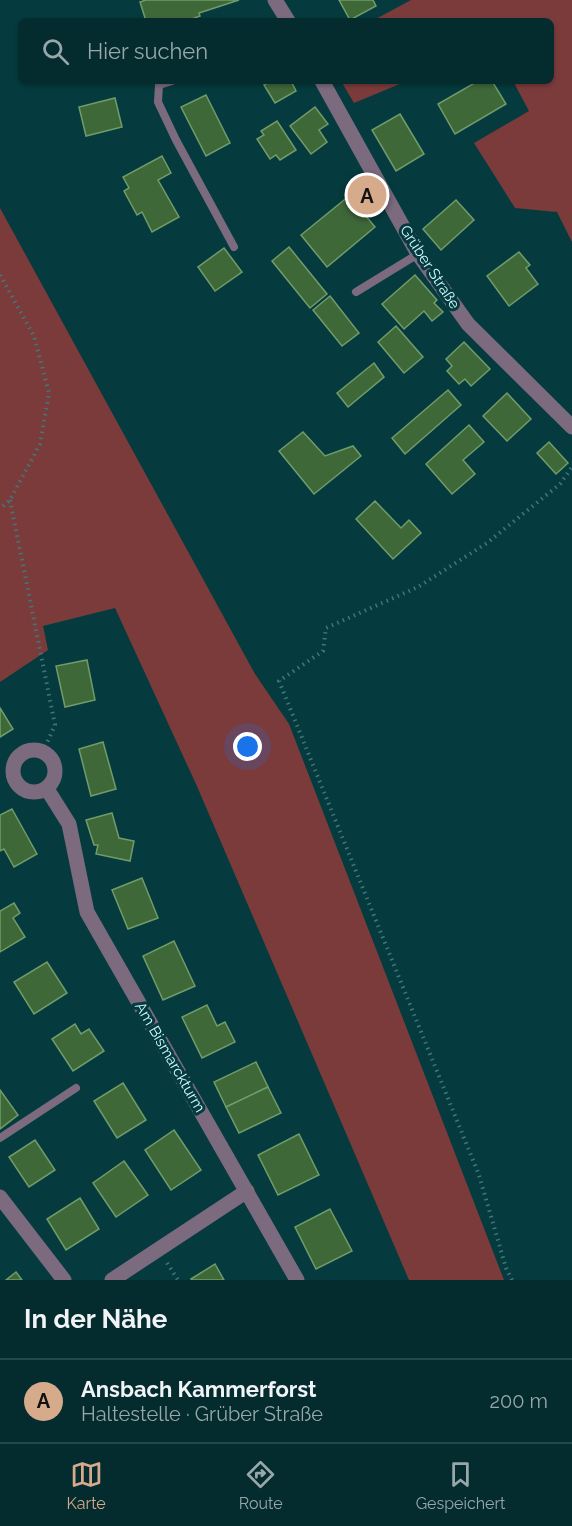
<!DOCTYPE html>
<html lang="de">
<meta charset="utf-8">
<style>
:root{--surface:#042c2e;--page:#0d3436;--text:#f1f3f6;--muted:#97a7aa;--line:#25484a;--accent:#d6ab8b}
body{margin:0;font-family:Raleway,sans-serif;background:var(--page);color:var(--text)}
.you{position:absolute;left:248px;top:747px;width:21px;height:21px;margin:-15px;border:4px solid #fff;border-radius:50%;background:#1a73e8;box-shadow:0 0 0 9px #1a73e833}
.badge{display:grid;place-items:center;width:39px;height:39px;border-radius:50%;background:var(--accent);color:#111;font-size:20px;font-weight:700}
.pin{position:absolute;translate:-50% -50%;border:3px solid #fff;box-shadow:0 2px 6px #0006}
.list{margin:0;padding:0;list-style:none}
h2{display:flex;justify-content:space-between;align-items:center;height:78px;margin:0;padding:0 24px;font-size:26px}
h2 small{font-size:20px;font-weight:400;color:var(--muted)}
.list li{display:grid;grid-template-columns:39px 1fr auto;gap:18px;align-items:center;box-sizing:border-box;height:84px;padding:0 24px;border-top:2px solid var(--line)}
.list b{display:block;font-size:22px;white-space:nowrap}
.list p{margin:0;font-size:20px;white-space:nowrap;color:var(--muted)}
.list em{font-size:20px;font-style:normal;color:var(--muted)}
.icon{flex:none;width:33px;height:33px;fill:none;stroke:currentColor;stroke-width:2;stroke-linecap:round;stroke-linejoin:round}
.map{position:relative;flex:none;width:572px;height:1280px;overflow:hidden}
.search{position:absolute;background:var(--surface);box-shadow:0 2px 4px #0004;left:18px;right:18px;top:18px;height:66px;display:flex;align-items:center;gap:15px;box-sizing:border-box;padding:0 21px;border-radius:9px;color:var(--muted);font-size:22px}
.sheet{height:162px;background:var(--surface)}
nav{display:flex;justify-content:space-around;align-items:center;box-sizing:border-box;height:84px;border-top:2px solid var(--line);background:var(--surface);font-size:16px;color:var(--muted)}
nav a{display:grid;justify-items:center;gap:3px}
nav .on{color:var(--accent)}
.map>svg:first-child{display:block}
</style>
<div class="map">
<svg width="572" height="1280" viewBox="0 0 572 1280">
<rect width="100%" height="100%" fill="#053b3e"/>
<!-- green -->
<g fill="#7c3b3b">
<polygon points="411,0 572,0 572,242 557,212 515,208 474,143 529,111 513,81 551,81 551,21 372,21"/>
<polygon points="341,81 407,81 354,103"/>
<polygon points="0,208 255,674 289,724 504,1280 409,1280 196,784 115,608 43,626 48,650 0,682"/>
</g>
<!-- building -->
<g fill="#3f6839" stroke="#709c6a" stroke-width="1.5">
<polygon points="146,0 239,0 199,13 200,16 186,21 146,21 140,2"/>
<polygon points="339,0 373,0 376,6 350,20"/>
<polygon points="271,81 291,81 296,91 275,103 264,85"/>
<polygon points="478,81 492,81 506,104 455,134 438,104"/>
<polygon points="206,95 230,143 206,156 181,107"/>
<polygon points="115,98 122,127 86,136 79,107"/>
<polygon points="315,107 328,124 319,130 327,142 311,154 290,126"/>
<polygon points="400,114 424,154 396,171 372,130"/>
<polygon points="277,121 296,150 280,160 276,155 270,159 257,139 264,135 261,131"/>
<polygon points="162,156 171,173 158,180 179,217 152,232 142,212 137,215 124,191 129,188 123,177"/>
<polygon points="349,196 375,227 327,267 301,235"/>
<polygon points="456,200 474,220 441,250 423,229"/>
<polygon points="289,247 327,294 310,308 272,261"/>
<polygon points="224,248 242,272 215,291 198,267"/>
<polygon points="519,252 530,265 526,268 538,284 509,306 487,276"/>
<polygon points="415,275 437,300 434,303 443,312 432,321 424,311 404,329 382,304"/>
<polygon points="330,296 359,333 342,346 313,310"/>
<polygon points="396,326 423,357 404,373 378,342"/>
<polygon points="464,342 490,369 471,386 465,379 459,384 447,371 452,366 446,359"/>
<polygon points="374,363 384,377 348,407 337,393"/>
<polygon points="448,390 461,405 405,454 392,438"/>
<polygon points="507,393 531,419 507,441 483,416"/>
<polygon points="469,425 484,442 463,460 475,474 452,494 426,464"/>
<polygon points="303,432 325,456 353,446 361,456 314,494 279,451"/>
<polygon points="549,442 568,463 556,474 537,453"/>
<polygon points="375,501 401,528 409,520 421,533 393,559 356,519"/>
<polygon points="87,660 95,700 65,707 56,666"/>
<polygon points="0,708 13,729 0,737"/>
<polygon points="103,742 116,789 91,796 79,749"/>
<polygon points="12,809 37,854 14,867 4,849 0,851 0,815"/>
<polygon points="112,813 119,838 134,841 130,861 96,854 98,845 94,845 86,820"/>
<polygon points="142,878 158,918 128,929 112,890"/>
<polygon points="14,903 20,913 13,918 25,937 0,952 0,911"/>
<polygon points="174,941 195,986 163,1000 143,956"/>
<polygon points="47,962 67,993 34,1014 14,982"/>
<polygon points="207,1005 217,1026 225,1022 235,1042 202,1058 182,1017"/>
<polygon points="75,1024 81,1034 89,1029 104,1051 73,1071 52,1039"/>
<polygon points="256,1062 268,1087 226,1107 214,1082"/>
<polygon points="123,1083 146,1120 117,1138 94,1101"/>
<polygon points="268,1087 281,1113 239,1133 226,1107"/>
<polygon points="0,1090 18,1115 0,1129"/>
<polygon points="174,1130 201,1170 171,1190 145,1150"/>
<polygon points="299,1134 319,1175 278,1195 258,1155"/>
<polygon points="35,1140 55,1170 29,1187 9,1157"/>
<polygon points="124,1161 148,1195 116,1217 93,1183"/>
<polygon points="80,1198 99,1229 66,1250 47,1219"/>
<polygon points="330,1209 352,1251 316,1269 295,1227"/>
<polygon points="215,1264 224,1280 192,1280 191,1279"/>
<polygon points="16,1272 22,1280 6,1280"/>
</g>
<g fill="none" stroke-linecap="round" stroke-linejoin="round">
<!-- path -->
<g stroke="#437679" stroke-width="4" stroke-dasharray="1.5 4.5" stroke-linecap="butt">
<polyline points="0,275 34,336 49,393 40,444 10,500 0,509"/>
<polyline points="10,500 55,725 43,752"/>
<polyline points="167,1263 178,1280"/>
<polyline points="512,1280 506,1268 479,1175 279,681 323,651 326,628 418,587 487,543 560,484 572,467"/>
</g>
<!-- service -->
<g stroke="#7c6a7f" stroke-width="8">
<polyline points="172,81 159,85 158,102 176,140 234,247"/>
<polyline points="356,292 418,254"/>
<polyline points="0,1138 76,1088"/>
</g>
<!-- minor -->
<g stroke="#7c6a7f" stroke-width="15">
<circle cx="34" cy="771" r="21"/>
<polyline points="47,789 69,824 87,912 297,1280"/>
<polyline points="0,1197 64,1280"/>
<polyline points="112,1280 247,1191"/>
</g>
<!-- tertiary -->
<g stroke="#7c6a7f" stroke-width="15">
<polyline points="275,0 288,21"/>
<polyline points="322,81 418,254 468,324 572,427"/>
</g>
</g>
<g text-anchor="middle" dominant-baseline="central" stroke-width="6" stroke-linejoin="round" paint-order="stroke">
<!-- street labels -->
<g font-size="15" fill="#d1fbfe" stroke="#053b3e">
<text transform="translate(430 267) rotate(57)">Grüber Straße</text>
<text transform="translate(170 1057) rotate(60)">Am Bismarckturm</text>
</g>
</g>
</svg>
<div class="you"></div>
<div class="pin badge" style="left:367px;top:195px">A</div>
<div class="search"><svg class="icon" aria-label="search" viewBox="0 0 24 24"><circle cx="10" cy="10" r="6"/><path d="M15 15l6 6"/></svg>Hier suchen</div>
</div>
<section class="sheet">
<h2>In der Nähe<small></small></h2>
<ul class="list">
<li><span class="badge">A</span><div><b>Ansbach Kammerforst</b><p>Haltestelle · Grüber Straße</p></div><em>200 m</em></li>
</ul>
</section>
<nav>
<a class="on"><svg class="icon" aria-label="map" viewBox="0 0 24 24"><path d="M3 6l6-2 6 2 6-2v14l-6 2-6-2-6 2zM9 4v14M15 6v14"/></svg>Karte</a>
<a><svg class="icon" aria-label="directions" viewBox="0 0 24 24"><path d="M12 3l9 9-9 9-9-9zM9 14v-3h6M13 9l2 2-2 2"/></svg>Route</a>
<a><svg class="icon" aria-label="saved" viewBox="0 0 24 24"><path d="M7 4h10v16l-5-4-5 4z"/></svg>Gespeichert</a>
</nav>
